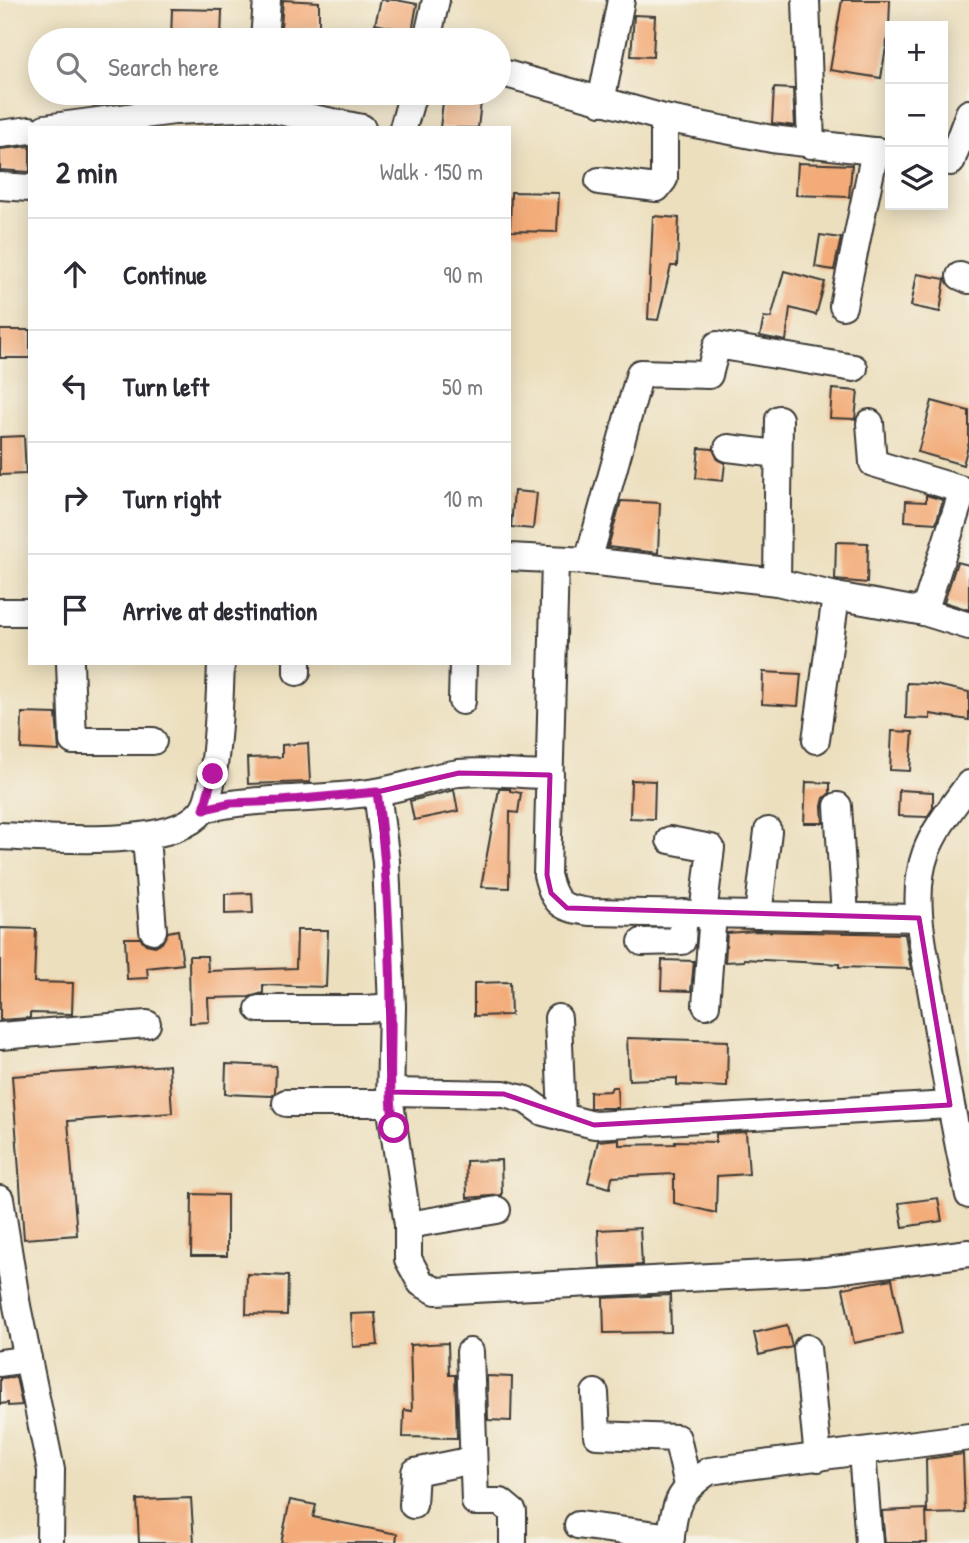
<!DOCTYPE html>
<meta charset="utf-8">
<style>
:root{--surface:#fff;--page:#f2f2f3;--text:#2b2b33;--muted:#7c7c81;--line:#e1e1e2}
body{margin:0;font-family:"Patrick Hand",sans-serif;background:var(--page);color:var(--text)}
.controls{position:absolute;right:21px;top:21px;display:grid;overflow:hidden;border-radius:0px;box-shadow:0 4px 18px #0003}
.controls button{width:63px;height:63px;display:grid;place-items:center;padding:0;border:0;border-bottom:2px solid var(--line);background:var(--surface);color:var(--text);font:35px sans-serif}
.stop{position:absolute;width:21px;height:21px;margin:-16px;border:5px solid #b5179e;border-radius:50%;background:#fff}
.stop.end{background:#b5179e;border-color:#fff;box-shadow:0 2px 7px #0008}
.list{margin:0;padding:0;list-style:none}
h2{display:flex;justify-content:space-between;align-items:center;height:91px;margin:0;padding:0 28px;font-size:30px}
h2 small{font-size:23px;font-weight:400;color:var(--muted)}
.list li{display:grid;grid-template-columns:46px 1fr auto;gap:21px;align-items:center;box-sizing:border-box;height:112px;padding:0 28px;border-top:2px solid var(--line)}
.list b{display:block;font-size:26px;white-space:nowrap}
.list em{font-size:23px;font-style:normal;color:var(--muted)}
.icon{flex:none;width:38px;height:38px;fill:none;stroke:currentColor;stroke-width:2;stroke-linecap:round;stroke-linejoin:round}
.map{position:relative;flex:none;width:969px;height:1543px;overflow:hidden}
.search{position:absolute;background:var(--surface);box-shadow:0 4px 18px #0003;left:28px;top:28px;width:483px;height:77px;display:flex;align-items:center;gap:18px;box-sizing:border-box;padding:0 24px;border-radius:38px;color:var(--muted);font-size:26px}
.panel{position:absolute;background:var(--surface);box-shadow:0 4px 18px #0003;left:28px;top:126px;width:483px;height:539px;border-radius:0px}
.map>svg:first-child{display:block}
</style>
<div class="map">
<svg width="969" height="1543" viewBox="0 0 969 1543">
<rect width="100%" height="100%" fill="#f7f3e8"/>
<filter id="ink" filterUnits="userSpaceOnUse"><feTurbulence type="fractalNoise" baseFrequency=".0143" numOctaves="2"/><feDisplacementMap in="SourceGraphic" scale="14" xChannelSelector="R" yChannelSelector="G"/><feConvolveMatrix kernelMatrix="1 2 1 2 8 2 1 2 1" color-interpolation-filters="sRGB"/></filter>
<filter id="wash" filterUnits="userSpaceOnUse"><feTurbulence type="fractalNoise" baseFrequency=".00686" numOctaves="4" result="noise"/><feDisplacementMap in="SourceGraphic" scale="28" xChannelSelector="R" yChannelSelector="G"/><feGaussianBlur stdDeviation="1.57" result="paint"/><feColorMatrix in="noise" values="0 0 0 0 0 0 0 0 0 0 0 0 0 0 0 0 0 1.4 0 .05"/><feComposite in="paint" operator="in"/></filter>
<g filter="url(#wash)">
<rect width="100%" height="100%" fill="#ecdfbe"/>
<g id="blocks">
<!-- building -->
<g fill="#f3ac79">
<polygon points="283,0 319,2 319,28 308,29 307,40 280,40"/>
<polygon points="381,0 396,0 417,4 412,32 375,24"/>
<polygon points="842,0 890,0 889,29 881,78 830,70"/>
<polygon points="172,9 222,10 221,40 171,40"/>
<polygon points="634,15 655,16 653,57 631,56"/>
<polygon points="774,88 793,89 795,126 772,123"/>
<polygon points="444,93 482,93 478,128 440,128"/>
<polygon points="30,146 30,172 0,170 0,149"/>
<polygon points="798,163 852,165 849,197 796,195"/>
<polygon points="511,192 559,193 557,232 510,231"/>
<polygon points="653,216 679,218 677,266 671,266 658,320 648,319"/>
<polygon points="820,235 841,238 834,270 815,267"/>
<polygon points="784,271 825,282 816,315 790,308 786,341 760,336 764,317 771,318"/>
<polygon points="917,274 945,279 940,312 911,306"/>
<rect x="0" y="330" width="30" height="28"/>
<polygon points="832,389 858,391 855,419 830,418"/>
<polygon points="932,401 969,411 969,442 963,465 918,452"/>
<polygon points="24,436 26,474 0,475 0,437"/>
<polygon points="699,448 713,449 718,460 725,463 723,481 696,478"/>
<polygon points="514,491 537,493 533,529 511,527"/>
<polygon points="926,495 943,500 936,523 905,521 906,501 926,502"/>
<polygon points="621,501 660,503 658,553 608,547"/>
<polygon points="836,542 868,543 867,583 835,580"/>
<polygon points="957,562 969,565 969,610 944,602"/>
<polygon points="763,672 801,674 798,706 762,704"/>
<polygon points="907,683 931,684 969,692 969,720 930,714 930,719 906,718"/>
<polygon points="22,713 56,714 59,751 21,749"/>
<polygon points="892,731 913,732 910,771 890,770"/>
<polygon points="308,743 310,782 248,784 247,758 282,757 282,745"/>
<polygon points="631,780 655,781 654,819 630,818"/>
<polygon points="806,782 830,783 830,793 824,798 822,806 823,823 804,823"/>
<polygon points="499,789 510,789 510,791 521,793 518,813 510,812 509,888 481,887"/>
<polygon points="454,790 458,811 414,820 410,801"/>
<polygon points="899,790 933,792 933,808 927,817 898,816"/>
<polygon points="252,893 253,913 225,914 225,894"/>
<polygon points="0,928 36,929 34,982 73,983 72,1014 30,1013 30,1018 0,1020"/>
<polygon points="178,930 183,964 147,968 148,978 127,979 125,938 140,938 146,944 155,946 162,943 168,932"/>
<polygon points="297,930 328,930 326,987 263,985 263,993 249,997 208,998 209,1022 190,1023 189,956 207,956 208,971 296,968"/>
<polygon points="755,931 905,934 911,969 839,967 839,964 744,959 744,961 725,962 727,933"/>
<polygon points="662,960 694,961 691,991 661,990"/>
<polygon points="510,982 511,1015 474,1016 474,983"/>
<polygon points="627,1038 728,1041 727,1087 677,1085 677,1078 629,1080"/>
<polygon points="226,1064 276,1066 275,1092 272,1096 225,1094"/>
<polygon points="169,1065 172,1113 68,1121 77,1235 24,1239 12,1076"/>
<polygon points="612,1087 617,1087 618,1108 590,1108 590,1092 610,1091"/>
<polygon points="746,1132 749,1174 717,1176 716,1213 674,1203 674,1174 612,1177 610,1188 588,1182 598,1141 619,1139 619,1145 675,1144 675,1141 716,1142 716,1134"/>
<polygon points="501,1160 502,1195 467,1198 466,1161"/>
<polygon points="192,1194 227,1195 227,1256 191,1256"/>
<polygon points="938,1198 942,1221 903,1227 899,1203"/>
<polygon points="640,1228 642,1265 600,1267 598,1230"/>
<polygon points="247,1274 288,1276 287,1315 246,1314"/>
<polygon points="892,1279 903,1333 854,1343 843,1288"/>
<polygon points="670,1295 671,1332 604,1333 603,1298"/>
<polygon points="375,1313 378,1345 353,1347 351,1314"/>
<polygon points="787,1325 792,1347 759,1355 754,1333"/>
<polygon points="448,1343 449,1375 455,1375 457,1438 403,1437 404,1410 412,1411 410,1345"/>
<polygon points="487,1376 512,1377 511,1421 488,1420"/>
<polygon points="16,1377 22,1405 8,1406 8,1403 0,1404 0,1378"/>
<polygon points="963,1454 965,1513 927,1514 926,1459"/>
<polygon points="191,1498 194,1543 139,1543 137,1500"/>
<polygon points="290,1500 316,1505 313,1517 397,1534 396,1543 281,1543"/>
<polygon points="926,1509 927,1543 885,1543 882,1511"/>
</g>
</g>
</g>
<g filter="url(#ink)">
<use href="#blocks" fill-opacity="0" stroke="#3b3934" stroke-width="2"/>
<g fill="none" stroke-linecap="round" stroke-linejoin="round">
<!-- minor casing -->
<g stroke="#3b3934" stroke-width="30">
<g id="minor">
<polyline points="806,0 811,145"/>
<polyline points="264,40 267,0"/>
<polyline points="427,40 436,0"/>
<polyline points="499,72 664,118 772,139 890,153"/>
<polyline points="601,102 621,0"/>
<polyline points="45,128 174,111 259,107 362,128"/>
<polyline points="403,128 413,93"/>
<polyline points="0,134 30,130"/>
<polyline points="951,162 969,113"/>
<polyline points="599,181 657,188 664,179 664,118"/>
<polyline points="0,186 30,188"/>
<polyline points="960,276 969,280"/>
<polyline points="843,306 875,151"/>
<polyline points="870,423 873,463 963,490 924,612"/>
<polyline points="728,448 777,454"/>
<polyline points="509,557 588,561 777,582 836,596 924,612 969,626"/>
<path d="M555 560 547 875C555 905 561 908 590 912L919 918"/>
<polyline points="588,561 640,373 709,375 717,345 854,368"/>
<polyline points="777,582 779,419"/>
<polyline points="0,612 30,612"/>
<polyline points="70,663 73,741 153,741"/>
<polyline points="297,672 297,663"/>
<polyline points="462,701 463,663"/>
<polyline points="816,740 836,596"/>
<path d="M969 784C954 805 935 828 926 852 909 898 925 953 933 1000 943 1065 955 1130 969 1195"/>
<polyline points="377,792 386,862 392,1007 390,1103 408,1225 408,1259 421,1283 436,1291 827,1271 969,1253"/>
<polyline points="838,806 845,916"/>
<path d="M204 809C259 796 318 801 375 792 403 788 430 777 459 773 488 770 520 775 550 775"/>
<path d="M0 836C47 838 172 850 202 811 217 791 220 692 221 663"/>
<polyline points="146,837 153,930"/>
<polyline points="670,840 711,848 703,914"/>
<polyline points="758,915 768,831"/>
<polyline points="642,942 682,941 684,913"/>
<polyline points="706,1005 713,914"/>
<polyline points="259,1009 366,1009 392,1007"/>
<polyline points="558,1018 562,1117"/>
<polyline points="0,1036 147,1024"/>
<polyline points="390,1092 504,1094 526,1100 543,1112 594,1125 950,1105"/>
<polyline points="286,1103 390,1103"/>
<polyline points="0,1199 17,1306 51,1470 50,1543"/>
<polyline points="408,1225 497,1210"/>
<polyline points="807,1348 818,1458"/>
<polyline points="470,1352 475,1502 501,1502 513,1512 513,1543"/>
<polyline points="0,1363 28,1359"/>
<polyline points="595,1393 597,1435 677,1438 688,1485"/>
<polyline points="862,1452 869,1543"/>
<polyline points="413,1505 415,1472 473,1460"/>
<polyline points="578,1525 671,1537"/>
<path d="M670 1543C675 1505 676 1493 709 1471L969 1437"/>
</g>
</g>
<!-- minor -->
<use href="#minor" stroke="#fff" stroke-width="26"/>
</g>
</g>
<g fill="none" stroke-linecap="round" stroke-linejoin="round" filter="url(#ink)">
<!-- route -->
<path stroke="#b5179e" stroke-width="9" d="M213 774 204 809 231 803 281 801 377 792C387 863 390 934 391 1005 392 1046 388 1087 394 1128"/>
</g>
<!-- marked area -->
<path fill="none" stroke="#b5179e" stroke-width="5" stroke-linejoin="round" d="M459 773 550 775 547 875 551 893 567 908 919 918 950 1105 594 1125 504 1094 390 1092 386 862 377 792Z"/>
</svg>
<div class="controls">
<button>+</button>
<button>−</button>
<button><svg class="icon" aria-label="layers" viewBox="0 0 24 24"><path d="M12 4l9 5-9 5-9-5zM3 14l9 5 9-5"/></svg></button>
</div>
<div class="stop" style="left:394px;top:1128px"></div>
<div class="stop end" style="left:213px;top:774px"></div>
<div class="search"><svg class="icon" aria-label="search" viewBox="0 0 24 24"><circle cx="10" cy="10" r="6"/><path d="M15 15l6 6"/></svg>Search here</div>
<section class="panel">
<h2>2 min<small>Walk · 150 m</small></h2>
<ul class="list">
<li><svg class="icon" aria-label="ahead" viewBox="0 0 24 24"><path d="M12 20V5M6 11l6-6 6 6"/></svg><div><b>Continue</b></div><em>90 m</em></li>
<li><svg class="icon" aria-label="left" viewBox="0 0 24 24"><path d="M17 20v-9H6M10 6l-5 5 5 5"/></svg><div><b>Turn left</b></div><em>50 m</em></li>
<li><svg class="icon" aria-label="right" viewBox="0 0 24 24"><path d="M7 20v-9h11M14 6l5 5-5 5"/></svg><div><b>Turn right</b></div><em>10 m</em></li>
<li><svg class="icon" aria-label="arrive" viewBox="0 0 24 24"><path d="M6 21V4h12l-3 4 3 4H6"/></svg><div><b>Arrive at destination</b></div></li>
</ul>
</section>
</div>
